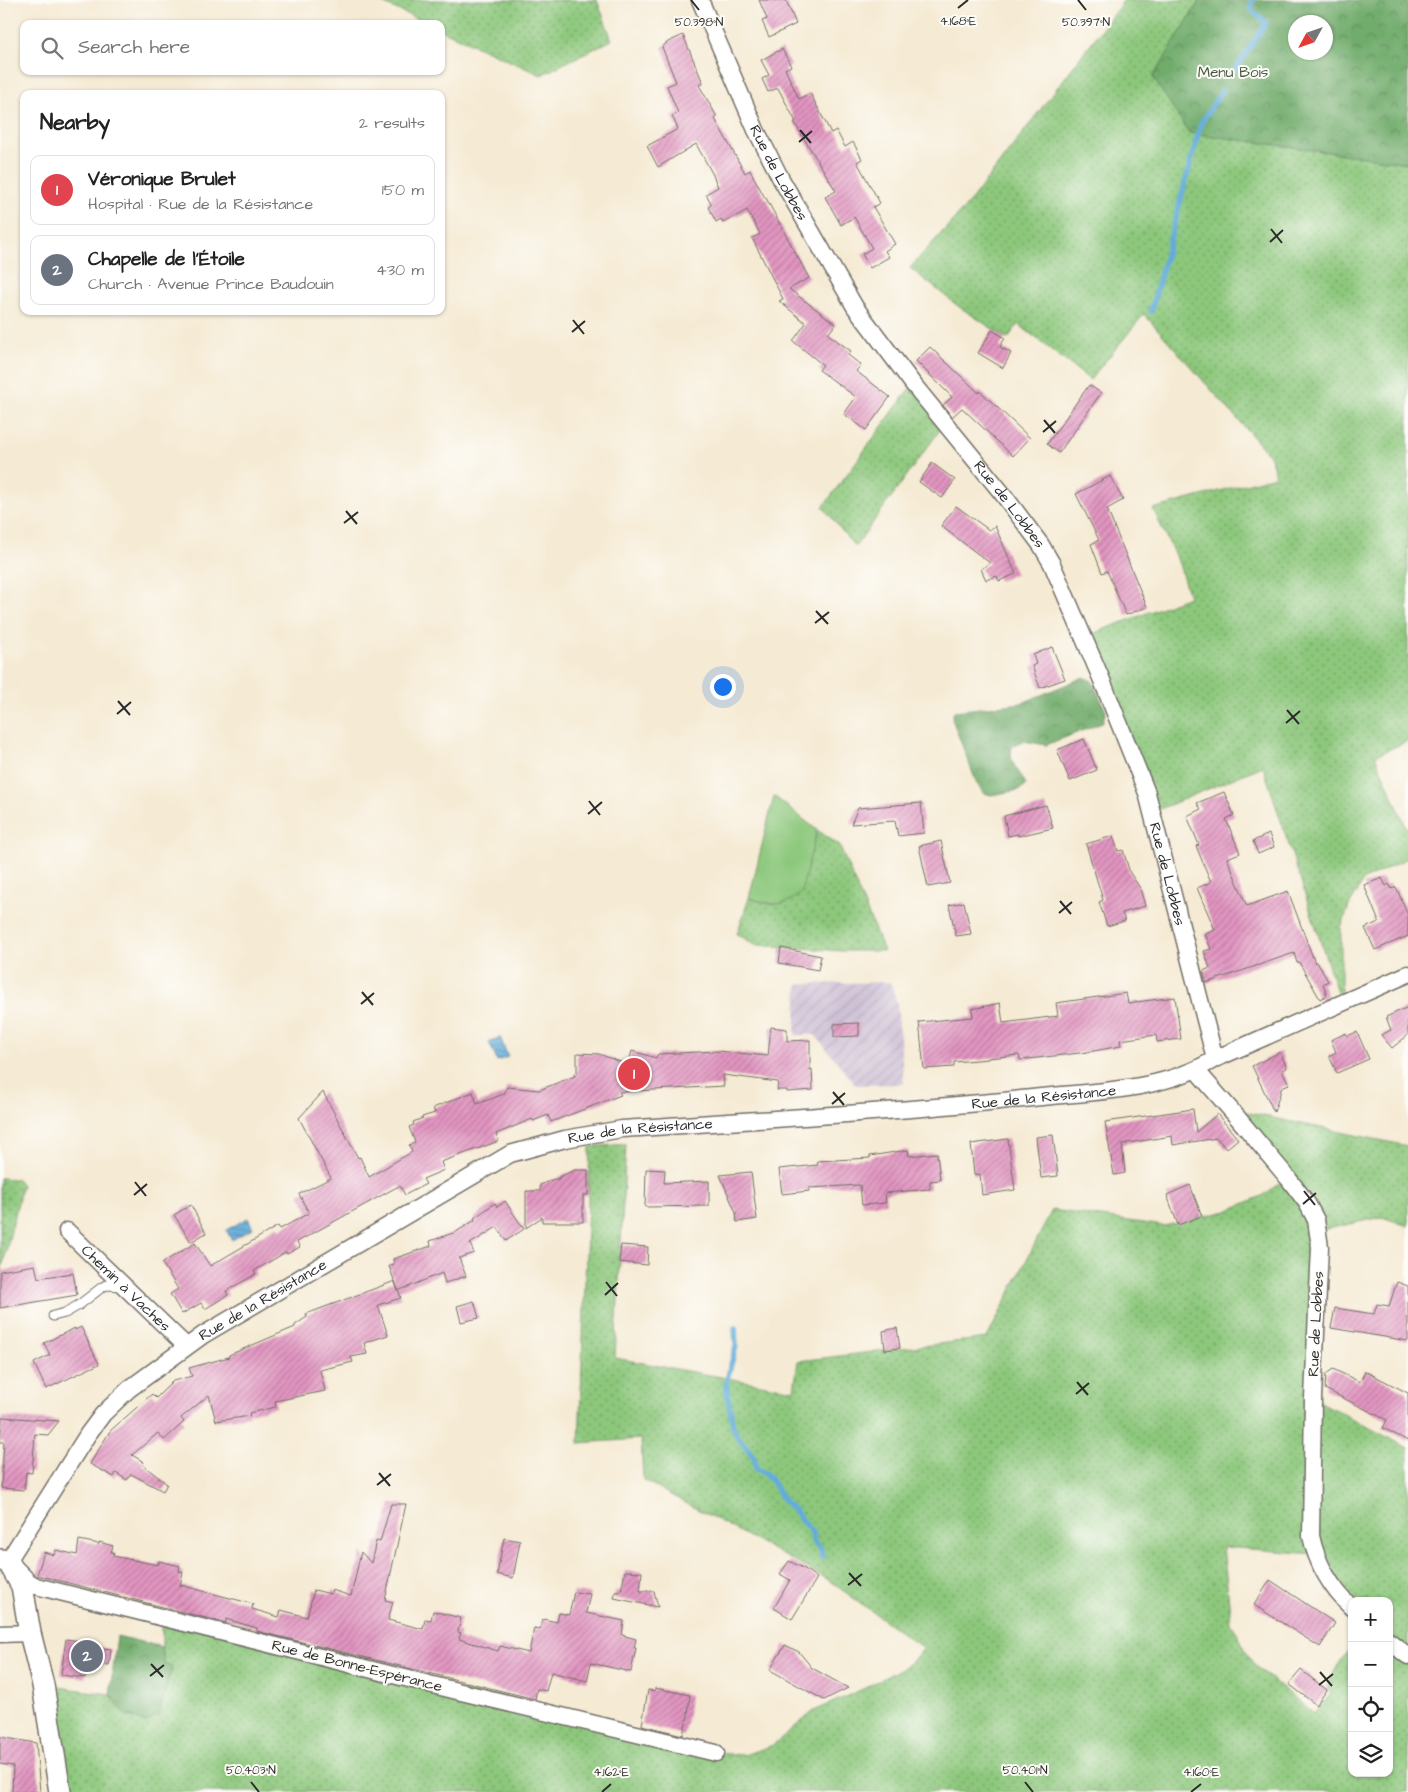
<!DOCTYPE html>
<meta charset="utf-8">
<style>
:root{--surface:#fff;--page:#f2f2f2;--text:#222;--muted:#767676;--line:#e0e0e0;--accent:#c8321e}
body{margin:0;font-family:"Architects Daughter",sans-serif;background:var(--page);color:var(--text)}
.controls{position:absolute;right:15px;bottom:15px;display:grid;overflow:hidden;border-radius:10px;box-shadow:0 1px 4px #0004}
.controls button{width:45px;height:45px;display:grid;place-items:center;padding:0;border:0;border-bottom:1px solid var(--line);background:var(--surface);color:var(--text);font:25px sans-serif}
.compass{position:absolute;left:1288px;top:15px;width:45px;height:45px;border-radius:50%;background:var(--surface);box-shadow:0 1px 4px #0004;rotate:230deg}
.you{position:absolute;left:722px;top:686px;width:18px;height:18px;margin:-12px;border:4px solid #fff;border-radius:50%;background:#1a73e8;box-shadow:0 0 0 8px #1a73e833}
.badge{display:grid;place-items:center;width:32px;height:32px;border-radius:50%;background:var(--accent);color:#fff;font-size:16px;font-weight:700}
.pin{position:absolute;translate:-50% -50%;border:2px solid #fff;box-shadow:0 1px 5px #0006}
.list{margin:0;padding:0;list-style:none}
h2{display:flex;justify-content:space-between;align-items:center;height:65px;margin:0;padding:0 20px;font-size:21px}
h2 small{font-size:16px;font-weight:400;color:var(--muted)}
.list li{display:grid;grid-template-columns:32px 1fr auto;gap:15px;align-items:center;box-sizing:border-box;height:70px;margin:0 10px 10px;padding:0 10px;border:1px solid var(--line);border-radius:10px}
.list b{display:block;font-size:19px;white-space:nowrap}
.list p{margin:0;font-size:16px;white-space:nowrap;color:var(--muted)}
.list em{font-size:16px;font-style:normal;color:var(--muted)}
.icon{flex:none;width:28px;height:28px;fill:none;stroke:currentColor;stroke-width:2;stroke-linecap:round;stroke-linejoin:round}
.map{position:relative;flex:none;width:1408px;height:1792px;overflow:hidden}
.search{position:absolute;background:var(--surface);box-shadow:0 1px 4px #0004;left:20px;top:20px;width:425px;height:55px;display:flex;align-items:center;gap:12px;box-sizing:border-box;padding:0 18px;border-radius:10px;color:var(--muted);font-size:19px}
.panel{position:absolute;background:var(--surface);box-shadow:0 1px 4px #0004;left:20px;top:90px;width:425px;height:225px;border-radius:10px}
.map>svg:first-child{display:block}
</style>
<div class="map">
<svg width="1408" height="1792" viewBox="0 0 1408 1792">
<defs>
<pattern id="industrial-furrows" width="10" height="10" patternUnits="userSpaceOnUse" patternTransform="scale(1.25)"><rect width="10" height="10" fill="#ccbed4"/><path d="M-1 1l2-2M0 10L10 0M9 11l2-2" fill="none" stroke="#afa3b6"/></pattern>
<pattern id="grass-dots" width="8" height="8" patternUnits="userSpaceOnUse" patternTransform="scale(1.25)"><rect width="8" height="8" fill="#8cc77c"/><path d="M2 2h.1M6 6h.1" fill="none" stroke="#73a266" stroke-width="1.8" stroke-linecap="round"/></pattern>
<pattern id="forest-crowns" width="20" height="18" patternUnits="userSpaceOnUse" patternTransform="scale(1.25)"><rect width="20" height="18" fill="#71ac6c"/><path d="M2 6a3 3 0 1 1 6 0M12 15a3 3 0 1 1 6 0" fill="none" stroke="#5d8c59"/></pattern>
<pattern id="water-rules" width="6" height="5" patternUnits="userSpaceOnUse" patternTransform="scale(1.25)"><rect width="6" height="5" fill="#63acda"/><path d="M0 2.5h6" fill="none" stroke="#528cb1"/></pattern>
<pattern id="building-hatch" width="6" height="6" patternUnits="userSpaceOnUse" patternTransform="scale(1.25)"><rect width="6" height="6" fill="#e295c1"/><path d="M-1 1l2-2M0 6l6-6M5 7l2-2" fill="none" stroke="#b77a9d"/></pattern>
</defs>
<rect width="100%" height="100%" fill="#fdfcf7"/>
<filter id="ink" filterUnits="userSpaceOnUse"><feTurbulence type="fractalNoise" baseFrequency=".02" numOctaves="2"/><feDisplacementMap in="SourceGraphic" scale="10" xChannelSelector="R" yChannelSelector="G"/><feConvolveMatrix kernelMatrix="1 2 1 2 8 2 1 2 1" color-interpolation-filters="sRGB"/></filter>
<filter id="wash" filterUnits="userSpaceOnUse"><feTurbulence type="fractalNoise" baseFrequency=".0096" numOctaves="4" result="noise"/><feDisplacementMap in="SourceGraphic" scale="20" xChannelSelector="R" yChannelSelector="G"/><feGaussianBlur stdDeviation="1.12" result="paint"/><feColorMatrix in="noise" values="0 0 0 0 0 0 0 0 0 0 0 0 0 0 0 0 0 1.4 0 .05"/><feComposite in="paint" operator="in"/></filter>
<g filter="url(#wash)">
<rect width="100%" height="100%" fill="#f5ead3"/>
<!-- industrial -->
<polygon fill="url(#industrial-furrows)" points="891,982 897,1004 904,1084 856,1085 815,1035 795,1035 798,984"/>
<!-- grass -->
<g fill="url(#grass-dots)" stroke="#5c7954" fill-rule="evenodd">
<polygon points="376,0 597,0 612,40 541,75 441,30 441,24 428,24"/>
<polygon points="1124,0 1200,0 1153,77 1189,132 1408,163 1408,741 1375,756 1408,831 1408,858 1364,880 1349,906 1341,929 1341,1004 1263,766 1153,812 1084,637 1189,597 1179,564 1153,509 1275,476 1271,457 1144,314 1090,380 1018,324 1008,339 958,306 910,268 973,198"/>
<polygon points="913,384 945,423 855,547 823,507"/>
<polygon points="817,830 839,845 884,951 842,951 755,945 737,934 749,898 774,905 800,893"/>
<path d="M1245 1112 1408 1146V1226L1382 1217 1318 1231 1313 1398 1408 1448V1792H60L43 1685 110 1694 125 1714 146 1722 158 1716 172 1667 164 1664 162 1647V1618L716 1753 744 1755 773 1745 814 1711 867 1687 911 1663 923 1648 827 1579 643 1480 641 1439 579 1443 590 1147 626 1144 615 1358 794 1390 798 1361 987 1338 1052 1210 1164 1226 1227 1211 1264 1195 1287 1177 1237 1117ZM1223 1547 1315 1554 1352 1601H1389V1773H1352V1648C1338 1661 1333 1673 1327 1690L1331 1694 1314 1714 1253 1664 1231 1622Z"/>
<polygon points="0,1178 17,1179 22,1185 0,1277"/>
</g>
<!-- forest -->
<g fill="url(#forest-crowns)" stroke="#4e6c4c" fill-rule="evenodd">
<path d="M1200 0H1408V163L1189 133 1153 77ZM1296 22H1326V52H1296Z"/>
<path d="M1084 677 1092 681 1106 711 1102 723 1046 745 1023 741 1013 745C1006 764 1020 769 1026 785L1019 790 991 795 984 793 977 784 952 719 954 711 1022 703Z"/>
<polygon points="117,1636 162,1647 164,1664 172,1667 158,1716 146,1723 125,1714 110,1694"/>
</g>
<!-- green -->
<path fill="#8cc77c" stroke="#5c7954" d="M774 796 817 830 801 893C782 909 770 904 749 898Z"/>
<!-- water -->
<g fill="url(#water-rules)" stroke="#476c82">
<polygon points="500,1037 508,1057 497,1061 489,1042"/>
<polygon points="248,1218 253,1228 232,1240 226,1230"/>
</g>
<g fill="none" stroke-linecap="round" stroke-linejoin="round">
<!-- stream -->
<g stroke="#63acda" stroke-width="5.5">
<polyline points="1235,70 1266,23 1250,8 1253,0"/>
<polyline points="1151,311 1201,123 1222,91"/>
<polyline points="735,1328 736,1346 726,1383 727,1390 733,1427 736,1434 754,1457 756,1469 765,1473 771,1480 784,1501 792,1508 813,1534 813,1541 821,1549 822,1557"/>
</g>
</g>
<g id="blocks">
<!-- building -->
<g fill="url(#building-hatch)">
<polygon points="759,0 786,0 796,24 769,37 762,21 767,19"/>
<polygon points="683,35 703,83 699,85 717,117 715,119 745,173 750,170 765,198 766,198 809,278 789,289 836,324 828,334 851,351 848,355 861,365 856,371 890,397 866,430 844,414 856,397 819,370 823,365 793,341 806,323 779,301 783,299 752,238 760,234 747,210 723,223 721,219 716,222 708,207 711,205 711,203 706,194 718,187 712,173 696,144 658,167 647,146 678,129 672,116 678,113 667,86 676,82 662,47 668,42"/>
<polygon points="782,49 791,66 785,69 799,99 810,93 831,133 836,130 845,147 853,142 862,159 857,162 880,203 873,207 895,244 885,251 889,257 870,268 862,254 872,248 854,217 841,225 825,197 836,191 794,122 796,122 778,88 768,92 762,79 769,75 761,60"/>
<polygon points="992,330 1005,338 1000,347 1011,353 1003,368 978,353"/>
<polygon points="930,347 979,393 980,391 1030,438 1013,456 962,408 952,417 943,405 952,397 916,361"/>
<polygon points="1089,385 1101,393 1059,453 1047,444"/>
<polygon points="932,463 955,480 942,498 919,482"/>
<polygon points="1110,476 1123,500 1107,509 1147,607 1126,615 1107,571 1102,573 1091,544 1099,540 1076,494"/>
<polygon points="956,506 989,530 995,526 1016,574 999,581 997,576 986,580 981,569 990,563 941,526"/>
<polygon points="1052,647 1065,679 1040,688 1032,666 1036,664 1033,655"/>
<polygon points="1084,739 1097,770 1070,781 1057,750"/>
<polygon points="1224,792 1234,815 1226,819 1240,853 1227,858 1247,906 1288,891 1315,963 1317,962 1328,981 1323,984 1327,995 1320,999 1299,962 1297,963 1294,953 1206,983 1203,971 1210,968 1204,951 1211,949 1205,934 1215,930 1197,888 1211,882 1196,846 1199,845 1187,816 1201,809 1197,803"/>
<polygon points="921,803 924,833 898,836 895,821 851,824 858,808"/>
<polygon points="1046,805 1053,828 1018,836 1018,834 1008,836 1004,816"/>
<polygon points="1269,834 1274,847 1258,854 1253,841"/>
<polygon points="1113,836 1118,851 1123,850 1130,873 1140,888 1145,906 1122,913 1125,921 1107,926 1099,902 1103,900 1086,844"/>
<polygon points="941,841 950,883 928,887 919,846"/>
<polygon points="1382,878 1386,886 1389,884 1392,889 1396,887 1408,915 1408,936 1375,950 1365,928 1379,922 1364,885"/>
<polygon points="964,902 971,934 956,936 949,905"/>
<polygon points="781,948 821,956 818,970 779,963"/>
<polygon points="1126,993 1128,1003 1175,997 1181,1039 1157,1042 1156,1035 1120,1040 1121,1046 1088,1052 1020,1060 1019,1055 988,1058 988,1059 954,1062 954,1067 924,1069 919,1022 973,1017 972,1009 1000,1003 1003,1023 1058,1016 1056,1003"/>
<polygon points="1408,1007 1408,1035 1392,1048 1381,1035 1391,1030 1386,1017"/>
<polygon points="859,1023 859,1036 834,1037 834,1024"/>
<polygon points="771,1027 787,1029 787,1041 810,1040 810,1070 812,1069 813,1090 787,1092 787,1090 777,1090 778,1082 723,1075 724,1086 619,1092 621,1095 551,1122 548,1115 533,1121 532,1119 496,1134 499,1141 441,1162 444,1170 423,1179 426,1184 405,1195 400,1186 395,1188 297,1242 300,1247 287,1254 286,1252 254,1271 256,1274 226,1291 228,1295 205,1309 201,1303 182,1314 170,1294 178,1289 162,1263 195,1243 210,1266 278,1226 280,1229 309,1213 299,1194 331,1178 299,1118 323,1092 358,1158 360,1157 369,1177 412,1152 409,1145 415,1142 409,1127 414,1125 413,1122 423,1118 422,1117 435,1113 433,1108 473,1092 477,1104 504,1094 507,1087 539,1090 575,1076 574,1074 577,1073 577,1053 599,1054 628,1065 632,1051 656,1058 658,1054 718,1051 768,1056"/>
<polygon points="1357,1032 1369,1059 1337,1073 1329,1056 1336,1052 1331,1040 1346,1033 1347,1036"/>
<polygon points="1280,1052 1287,1068 1282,1070 1289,1084 1282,1087 1274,1112 1252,1066"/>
<polygon points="1193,1109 1196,1132 1217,1114 1238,1139 1226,1149 1217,1138 1173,1145 1172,1136 1122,1144 1125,1173 1114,1175 1105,1122"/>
<polygon points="1053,1135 1058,1176 1041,1178 1036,1137"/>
<polygon points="1008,1139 1015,1190 982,1195 980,1174 974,1175 971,1144"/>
<polygon points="908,1150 909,1156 937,1153 940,1180 930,1181 930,1189 885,1193 886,1203 862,1205 860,1185 809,1188 809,1191 782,1194 779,1169 818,1165 817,1161 870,1158 870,1156"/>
<polygon points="646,1169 665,1170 664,1183 709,1181 709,1206 645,1207"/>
<polygon points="575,1170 588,1170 588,1195 583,1195 583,1222 542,1222 542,1217 526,1228 526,1191 540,1191 540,1185 554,1179 559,1179 559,1177"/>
<polygon points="751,1172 757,1219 737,1222 736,1213 720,1175"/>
<polygon points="1190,1185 1202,1216 1178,1225 1167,1195"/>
<polygon points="505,1201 524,1229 506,1241 497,1227 470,1244 474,1253 459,1258 466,1276 445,1283 442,1273 398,1291 389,1266 394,1264 393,1259 431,1246 430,1241 456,1232 475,1220 474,1218 495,1203 497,1207"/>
<polygon points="191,1205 206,1233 191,1242 174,1215"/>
<polygon points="621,1245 648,1247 647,1265 619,1262"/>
<polygon points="35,1265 38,1278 73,1273 77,1295 0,1308 0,1271"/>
<polygon points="395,1281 401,1298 378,1305 388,1335 364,1343 367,1354 351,1357 353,1362 320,1370 325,1391 275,1401 276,1407 249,1413 250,1416 216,1421 209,1395 181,1418 184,1422 164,1440 158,1433 132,1455 144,1462 143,1465 167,1484 163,1491 131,1474 127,1480 116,1473 114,1477 90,1464 110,1431 152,1394 156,1398 173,1381 192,1376 189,1368 229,1357 229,1355 295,1327 295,1325 307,1317 306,1314"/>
<polygon points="1397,1282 1408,1286 1408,1341 1331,1328 1335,1308 1374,1314 1377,1304 1389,1306"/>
<polygon points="474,1301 479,1318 461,1322 457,1306"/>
<polygon points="81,1327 99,1364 46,1389 34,1363 50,1355 44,1343 75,1328 75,1330"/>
<polygon points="897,1328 900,1348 885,1350 883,1331"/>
<polygon points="1333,1369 1360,1382 1365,1371 1408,1393 1408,1441 1383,1428 1387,1420 1325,1389 1326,1374"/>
<polygon points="2,1417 59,1421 48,1435 35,1434 32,1473 26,1472 24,1490 1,1488 4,1442 0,1442"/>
<polygon points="391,1504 406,1504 385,1600 393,1602 388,1620 423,1629 425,1619 431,1620 433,1611 461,1618 458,1632 461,1633 459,1639 498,1651 500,1646 529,1653 534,1628 540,1629 543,1619 557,1622 559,1613 569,1615 574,1592 590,1594 586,1613 624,1621 622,1635 636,1639 634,1648 636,1648 631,1672 591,1663 587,1681 551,1672 546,1691 537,1689 535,1699 257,1631 257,1628 226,1619 226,1623 37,1575 44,1552 54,1555 56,1550 77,1555 79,1540 99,1544 99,1542 113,1546 111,1552 114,1552 113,1556 158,1565 159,1561 180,1566 179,1571 183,1572 180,1585 253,1604 252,1609 279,1617 281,1610 307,1617 314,1590 331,1594 332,1590 351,1596 361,1552 371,1563 376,1541 380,1542"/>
<polygon points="504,1538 520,1541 513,1578 497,1574"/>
<polygon points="789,1561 805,1569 817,1578 792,1619 774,1608 790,1580 780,1574"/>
<polygon points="625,1571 642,1572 640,1591 654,1591 658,1607 614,1598 615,1592 621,1591"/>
<polygon points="1270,1580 1335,1623 1320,1647 1254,1605"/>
<polygon points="66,1639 89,1642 89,1646 111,1649 109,1665 87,1662 85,1678 61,1675"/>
<polygon points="785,1645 799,1652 812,1668 848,1688 824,1700 770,1670"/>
<polygon points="1301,1670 1327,1690 1316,1705 1289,1684"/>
<polygon points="655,1688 690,1695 688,1715 683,1735 642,1725 648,1690 655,1691"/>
<polygon points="0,1737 36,1743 40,1792 12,1792 13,1766 0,1764"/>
</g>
</g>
</g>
<g filter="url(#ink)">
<use href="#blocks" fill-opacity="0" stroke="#726e66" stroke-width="1"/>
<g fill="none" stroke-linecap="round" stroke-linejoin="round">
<!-- service casing -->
<g stroke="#726e66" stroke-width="11">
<polyline id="service" points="53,1316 65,1313 79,1305 101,1288 106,1285 124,1286"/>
</g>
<!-- minor casing -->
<g stroke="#726e66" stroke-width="19">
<g id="minor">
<path id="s1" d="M700 0 756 130 781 179 855 307 913 384 1002 493 1041 545 1052 564 1101 678 1147 793 1215 1059"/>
<path d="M1196 1070 1237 1117 1288 1178 1307 1203 1316 1220 1320 1247 1313 1398 1311 1536C1317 1564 1331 1588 1352 1608"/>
<path id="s2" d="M67 1231 186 1346"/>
<polyline points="0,1634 30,1633"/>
<polyline points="1389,1641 1408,1656"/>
<path id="s3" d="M716 1753 457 1691 36 1586 29 1582 8 1561 88 1434 103 1414 129 1389 203 1335 510 1154 565 1139 622 1129C759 1120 896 1112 1032 1098 1094 1091 1161 1092 1215 1059L1408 974"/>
</g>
</g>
<!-- tertiary casing -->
<g stroke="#726e66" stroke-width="24">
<polyline id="tertiary" points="0,1560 8,1561 22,1586 30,1633 43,1685 60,1792"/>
</g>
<!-- service -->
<use href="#service" stroke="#fff" stroke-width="9"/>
<!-- minor -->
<use href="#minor" stroke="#fff" stroke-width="16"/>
<!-- tertiary -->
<use href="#tertiary" stroke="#fff" stroke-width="21"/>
</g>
</g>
<!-- ticks -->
<path fill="none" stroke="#2b2b2b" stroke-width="2" d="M691 0 699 10M1078 0 1086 10M958 8 968 0M800 130 811 143M799 142 812 131M1271 229 1282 243M1270 242 1283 230M573 320 584 334M572 332 585 321M1044 420 1055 433M1043 432 1056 421M346 511 357 524M344 523 358 512M816 611 828 624M815 623 829 612M118 701 130 715M1287 710 1299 724M117 714 131 702M1286 723 1300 711M589 801 600 815M588 814 602 802M1060 901 1071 914M1059 913 1072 902M362 992 373 1005M361 1004 374 993M833 1092 844 1105M832 1104 845 1093M135 1182 146 1196M1304 1191 1315 1205M134 1195 147 1184M1303 1204 1316 1193M606 1282 617 1296M605 1295 618 1283M1077 1382 1088 1395M1076 1394 1089 1383M379 1473 390 1486M377 1485 391 1474M849 1573 861 1586M848 1585 862 1574M151 1664 163 1677M1320 1672 1332 1686M150 1676 164 1665M1319 1685 1333 1674M251 1782 259 1792M1025 1782 1033 1792M602 1792 611 1784M1191 1792 1201 1784"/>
<g text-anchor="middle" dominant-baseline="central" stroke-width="4" stroke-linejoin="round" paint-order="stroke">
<!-- park labels -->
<g font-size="15" fill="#485a43" stroke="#fdfcf7">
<text x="1233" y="72">Menu Bois</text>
</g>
<!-- street labels -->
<g font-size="15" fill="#2b2b2b" stroke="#fdfcf7">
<text stroke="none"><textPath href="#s1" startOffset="190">Rue de Lobbes</textPath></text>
<text stroke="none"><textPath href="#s1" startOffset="595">Rue de Lobbes</textPath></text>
<text stroke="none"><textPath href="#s1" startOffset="1000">Rue de Lobbes</textPath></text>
<text stroke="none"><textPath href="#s3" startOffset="1935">Rue de la Résistance</textPath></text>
<text stroke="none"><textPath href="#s3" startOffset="1530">Rue de la Résistance</textPath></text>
<text stroke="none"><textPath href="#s2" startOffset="82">Chemin à Vaches</textPath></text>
<text stroke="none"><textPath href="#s3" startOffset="1110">Rue de la Résistance</textPath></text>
<text transform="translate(1316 1324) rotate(-87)">Rue de Lobbes</text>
<text transform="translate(357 1666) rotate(14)">Rue de Bonne-Espérance</text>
</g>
</g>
<g font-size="12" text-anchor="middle" fill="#2b2b2b" stroke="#fdfcf7" stroke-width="4" stroke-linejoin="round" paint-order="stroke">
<text x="958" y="25">4.168°E</text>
<text x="699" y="26">50.398°N</text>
<text x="1086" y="26">50.397°N</text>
<text x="251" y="1774">50.403°N</text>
<text x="1025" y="1774">50.401°N</text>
<text x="611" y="1776">4.162°E</text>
<text x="1201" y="1776">4.160°E</text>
</g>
</svg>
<div class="controls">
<button>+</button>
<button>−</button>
<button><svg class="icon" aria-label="locate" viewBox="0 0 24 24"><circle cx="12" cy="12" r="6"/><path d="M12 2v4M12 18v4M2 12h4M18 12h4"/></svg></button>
<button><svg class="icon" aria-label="layers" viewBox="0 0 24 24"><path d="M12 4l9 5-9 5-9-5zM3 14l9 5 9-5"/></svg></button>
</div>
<svg class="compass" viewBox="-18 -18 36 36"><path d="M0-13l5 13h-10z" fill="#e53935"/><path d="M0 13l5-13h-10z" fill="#767676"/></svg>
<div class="you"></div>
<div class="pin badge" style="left:634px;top:1074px;background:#e0444e">1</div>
<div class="pin badge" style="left:87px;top:1656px;background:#6b7280">2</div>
<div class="search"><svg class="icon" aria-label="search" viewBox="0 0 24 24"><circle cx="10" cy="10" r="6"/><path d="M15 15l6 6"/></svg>Search here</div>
<section class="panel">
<h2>Nearby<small>2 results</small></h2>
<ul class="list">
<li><span class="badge" style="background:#e0444e">1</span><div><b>Véronique Brulet</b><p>Hospital · Rue de la Résistance</p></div><em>150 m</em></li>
<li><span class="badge" style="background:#6b7280">2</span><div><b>Chapelle de l'Étoile</b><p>Church · Avenue Prince Baudouin</p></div><em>430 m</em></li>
</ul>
</section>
</div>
